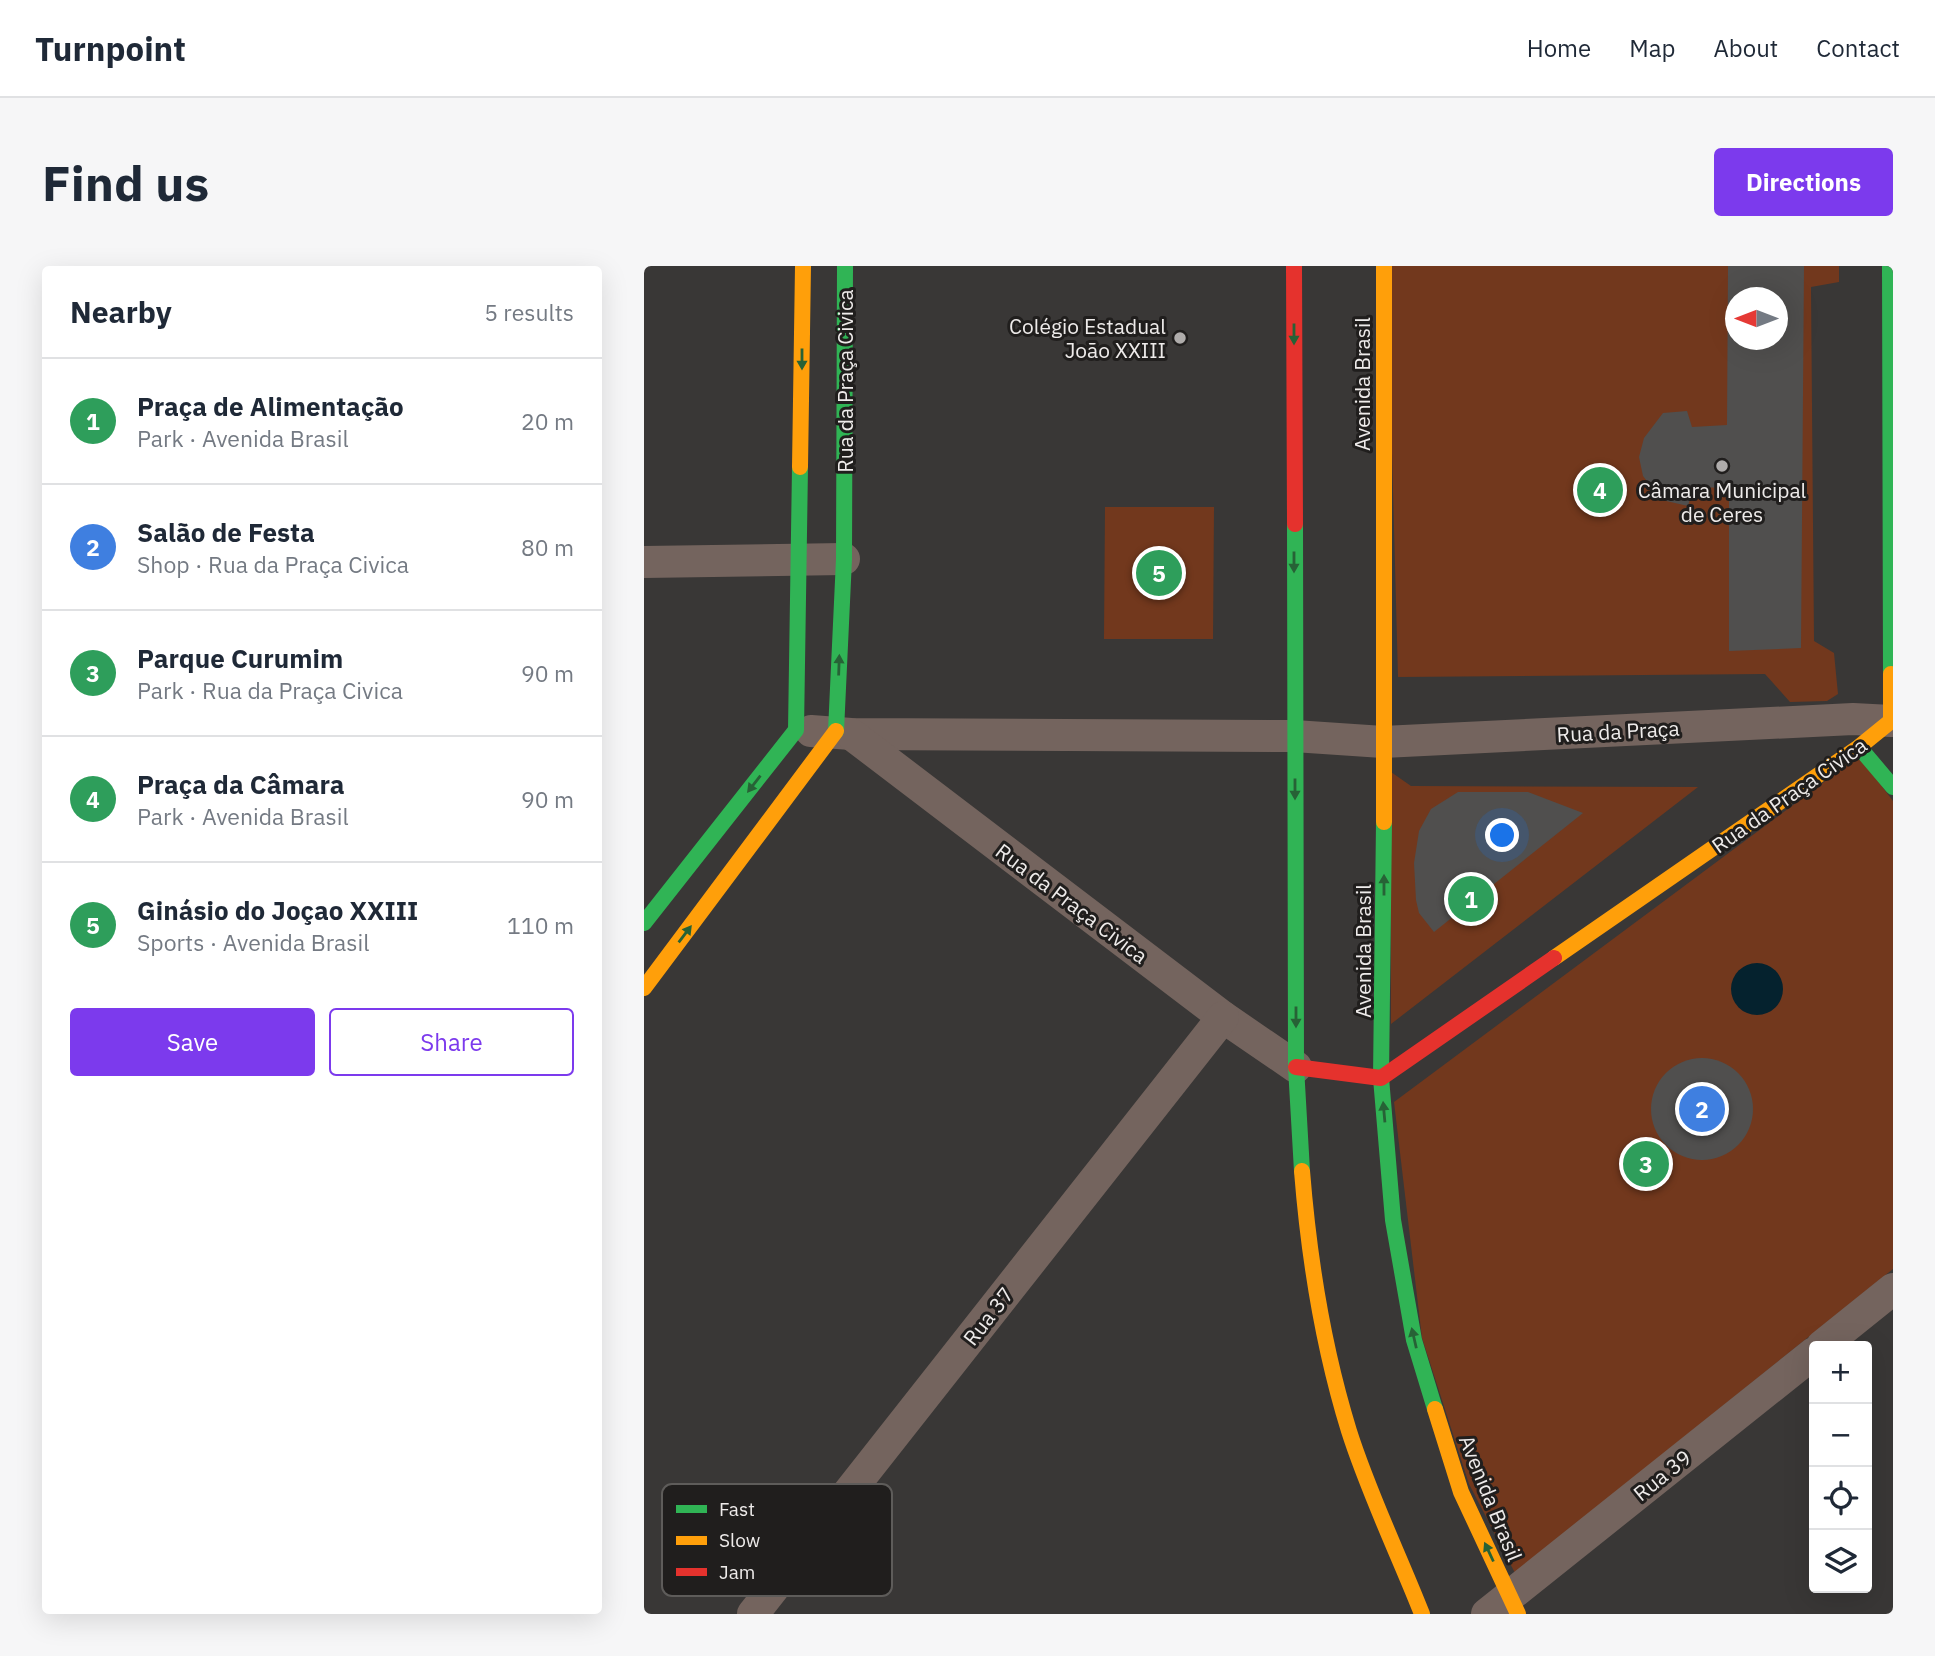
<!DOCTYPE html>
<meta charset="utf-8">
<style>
:root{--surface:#fff;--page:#f6f6f7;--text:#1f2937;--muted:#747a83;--line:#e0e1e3;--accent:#7c3aed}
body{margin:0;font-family:"IBM Plex Sans",sans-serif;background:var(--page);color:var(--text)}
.controls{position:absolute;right:21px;bottom:21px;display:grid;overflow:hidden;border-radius:7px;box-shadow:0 7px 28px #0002}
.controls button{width:63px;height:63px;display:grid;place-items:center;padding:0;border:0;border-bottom:2px solid var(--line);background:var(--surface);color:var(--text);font:35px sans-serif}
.compass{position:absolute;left:1081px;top:21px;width:63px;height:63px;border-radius:50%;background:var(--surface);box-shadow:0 7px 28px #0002;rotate:270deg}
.you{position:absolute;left:859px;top:570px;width:24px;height:24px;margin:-18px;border:5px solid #fff;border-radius:50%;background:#1a73e8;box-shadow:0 0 0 10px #1a73e833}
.badge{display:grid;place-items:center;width:46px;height:46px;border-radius:50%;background:var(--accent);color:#fff;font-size:23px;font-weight:700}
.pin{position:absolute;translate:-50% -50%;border:4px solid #fff;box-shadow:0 2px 7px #0006}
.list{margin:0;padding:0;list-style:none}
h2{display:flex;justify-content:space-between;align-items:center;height:91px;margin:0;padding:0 28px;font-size:30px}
h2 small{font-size:23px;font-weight:400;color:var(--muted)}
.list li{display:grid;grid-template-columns:46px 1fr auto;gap:21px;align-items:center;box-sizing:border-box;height:126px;padding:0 28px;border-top:2px solid var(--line)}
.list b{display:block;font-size:26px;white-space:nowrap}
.list p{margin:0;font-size:23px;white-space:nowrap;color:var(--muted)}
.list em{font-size:23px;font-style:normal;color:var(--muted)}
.actions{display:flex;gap:14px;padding:21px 28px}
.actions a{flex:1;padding:16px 0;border:2px solid var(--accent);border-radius:7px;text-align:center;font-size:24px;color:var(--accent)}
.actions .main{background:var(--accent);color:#fff}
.icon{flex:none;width:38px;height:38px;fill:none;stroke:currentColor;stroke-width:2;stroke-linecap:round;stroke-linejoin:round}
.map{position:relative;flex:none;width:1249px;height:1348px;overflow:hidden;border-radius:7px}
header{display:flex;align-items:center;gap:42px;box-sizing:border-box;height:98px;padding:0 35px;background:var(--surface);border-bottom:2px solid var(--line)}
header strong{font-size:33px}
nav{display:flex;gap:38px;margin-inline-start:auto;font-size:24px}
.intro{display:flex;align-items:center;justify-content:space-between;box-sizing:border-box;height:168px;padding:0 42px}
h1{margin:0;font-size:49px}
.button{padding:18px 32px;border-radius:7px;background:var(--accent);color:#fff;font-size:24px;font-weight:700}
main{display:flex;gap:42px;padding:0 42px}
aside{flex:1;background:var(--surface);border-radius:7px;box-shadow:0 7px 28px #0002}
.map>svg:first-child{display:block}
</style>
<header>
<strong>Turnpoint</strong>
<nav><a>Home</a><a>Map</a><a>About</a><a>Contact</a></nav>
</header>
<div class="intro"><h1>Find us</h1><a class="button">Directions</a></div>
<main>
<aside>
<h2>Nearby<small>5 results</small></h2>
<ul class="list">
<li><span class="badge" style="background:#2e9e5b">1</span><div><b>Praça de Alimentação</b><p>Park · Avenida Brasil</p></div><em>20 m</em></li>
<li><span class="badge" style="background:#3f7fe0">2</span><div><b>Salão de Festa</b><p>Shop · Rua da Praça Civica</p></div><em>80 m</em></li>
<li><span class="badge" style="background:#2e9e5b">3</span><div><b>Parque Curumim</b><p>Park · Rua da Praça Civica</p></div><em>90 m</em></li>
<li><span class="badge" style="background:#2e9e5b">4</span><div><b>Praça da Câmara</b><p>Park · Avenida Brasil</p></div><em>90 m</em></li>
<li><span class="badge" style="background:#2e9e5b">5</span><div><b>Ginásio do Joçao XXIII</b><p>Sports · Avenida Brasil</p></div><em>110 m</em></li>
</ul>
<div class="actions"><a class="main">Save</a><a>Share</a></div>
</aside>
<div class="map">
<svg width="1249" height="1348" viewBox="0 0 1249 1348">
<rect width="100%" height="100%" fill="#393736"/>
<!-- green -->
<g fill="#72381d" fill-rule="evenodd">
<path d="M743 0H1195V16L1167 21 1170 375 1190 387 1194 428 1183 435 1146 436 1121 408 754 411ZM1092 32H1134V74H1092Z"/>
<polygon points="461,241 570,241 569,373 460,373"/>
<polygon points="1215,490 1249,535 1249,1003 871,1307 825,1218 778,1072 750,836"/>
<polygon points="747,506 767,520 1054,521 747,758"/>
</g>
<!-- water -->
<circle fill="#05222e" cx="1113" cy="723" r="26"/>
<!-- building -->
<g fill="#504f4e" fill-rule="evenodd">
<path d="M1084 0H1160L1157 382 1085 385V222L1049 221 1044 240 1018 234 999 210 995 191 1000 172 1019 147 1043 145 1048 161 1083 159ZM1092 32H1134V74H1092Z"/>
<polygon points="814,526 884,526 939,547 790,666 775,647 772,634 770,597 775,565 787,543"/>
<circle cx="1058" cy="843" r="51"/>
</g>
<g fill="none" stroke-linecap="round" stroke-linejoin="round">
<!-- street -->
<g stroke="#74645e" stroke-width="32">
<polyline points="0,296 200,293"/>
<polyline points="167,465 207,468 650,470 739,476 1209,453 1247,455"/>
<polyline points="207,468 579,751 652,801"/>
<polyline points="1178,1080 1249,1023"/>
<polyline points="109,1348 579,751"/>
<polyline points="843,1348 1170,1087"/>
</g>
<!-- fast -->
<g stroke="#30b455" stroke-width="16">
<polyline points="1246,0 1247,408"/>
<polyline points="651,258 652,801 658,905"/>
<polyline points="192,465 200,293 201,0"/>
<polyline points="1215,481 1249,521"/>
<polyline points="740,556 737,812 749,954 770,1074 791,1143"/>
<polyline points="0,657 152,464 156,201"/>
</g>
<!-- slow -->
<g stroke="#ff9f0a" stroke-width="16">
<polyline points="740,0 740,556"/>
<polyline points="156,201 159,0"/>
<polyline points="910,692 1215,481 1247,455 1247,408"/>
<polyline points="0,722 192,465"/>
<path d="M658 905C665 993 679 1081 705 1165 725 1228 754 1287 778 1348"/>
<polyline points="791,1143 817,1226 874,1348"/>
</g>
<!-- jam -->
<g stroke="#e5322d" stroke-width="16">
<polyline points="650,0 651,258"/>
<polyline points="652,801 737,812 910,692"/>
</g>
</g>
<!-- one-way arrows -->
<defs><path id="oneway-solid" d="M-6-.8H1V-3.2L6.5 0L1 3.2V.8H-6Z" transform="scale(1.75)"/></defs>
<g fill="#276236">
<use href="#oneway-solid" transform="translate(650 68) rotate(90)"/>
<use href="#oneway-solid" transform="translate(158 93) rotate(90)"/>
<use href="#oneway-solid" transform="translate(650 296) rotate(90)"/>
<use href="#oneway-solid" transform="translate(195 399) rotate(-88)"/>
<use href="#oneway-solid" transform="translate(110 518) rotate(128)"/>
<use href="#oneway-solid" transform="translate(651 523) rotate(90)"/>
<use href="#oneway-solid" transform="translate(740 619) rotate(-90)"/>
<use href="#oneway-solid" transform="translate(41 668) rotate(-53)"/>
<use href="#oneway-solid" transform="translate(652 751) rotate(90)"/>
<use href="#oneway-solid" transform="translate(740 846) rotate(-95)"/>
<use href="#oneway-solid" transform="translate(770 1072) rotate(-103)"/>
<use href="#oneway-solid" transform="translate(845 1286) rotate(-115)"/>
</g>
<!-- markers -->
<g fill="#afacab" stroke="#201e1d" stroke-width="2.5">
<circle cx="536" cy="72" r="7"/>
<circle cx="1078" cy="200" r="7"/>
</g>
<g text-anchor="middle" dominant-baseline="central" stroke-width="6" stroke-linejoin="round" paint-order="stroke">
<!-- poi labels -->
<g font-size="21" fill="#eeebea" stroke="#201e1d" text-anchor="end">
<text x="522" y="60">Colégio Estadual<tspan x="522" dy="24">João XXIII</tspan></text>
<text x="1078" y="224" text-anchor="middle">Câmara Municipal<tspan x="1078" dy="24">de Ceres</tspan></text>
</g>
<!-- street labels -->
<g font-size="21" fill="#eeebea" stroke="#201e1d">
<text transform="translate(201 115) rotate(-90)">Rua da Praça Civica</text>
<text transform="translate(718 118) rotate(-90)">Avenida Brasil</text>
<text transform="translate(974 465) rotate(-3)">Rua da Praça</text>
<text transform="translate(1145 529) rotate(-35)">Rua da Praça Civica</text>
<text transform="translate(428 637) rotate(37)">Rua da Praça Civica</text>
<text transform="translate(719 685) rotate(-90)">Avenida Brasil</text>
<text transform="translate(344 1050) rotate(-52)">Rua 37</text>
<text transform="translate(1018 1209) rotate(-39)">Rua 39</text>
<text transform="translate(847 1232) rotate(68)">Avenida Brasil</text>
</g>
</g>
<!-- legend -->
<rect x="18" y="1218" width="230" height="112" rx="10" fill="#201e1d" stroke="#5e5c5a" stroke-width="2"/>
<rect x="32" y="1239" width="31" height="8" fill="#30b455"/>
<rect x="32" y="1270" width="31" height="9" fill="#ff9f0a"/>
<rect x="32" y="1302" width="31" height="8" fill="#e5322d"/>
<g font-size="19" fill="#eeebea">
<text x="75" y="1250">Fast</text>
<text x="75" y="1281">Slow</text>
<text x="75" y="1313">Jam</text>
</g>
</svg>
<div class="controls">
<button>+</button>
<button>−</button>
<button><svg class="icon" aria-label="locate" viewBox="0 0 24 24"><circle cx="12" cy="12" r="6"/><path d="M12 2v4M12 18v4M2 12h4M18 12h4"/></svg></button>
<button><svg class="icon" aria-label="layers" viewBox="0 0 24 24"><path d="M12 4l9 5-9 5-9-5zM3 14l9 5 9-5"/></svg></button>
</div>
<svg class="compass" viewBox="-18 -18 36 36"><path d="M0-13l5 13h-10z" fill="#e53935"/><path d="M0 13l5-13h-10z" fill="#747a83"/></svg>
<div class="you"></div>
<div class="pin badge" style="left:827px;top:633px;background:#2e9e5b">1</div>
<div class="pin badge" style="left:1058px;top:843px;background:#3f7fe0">2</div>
<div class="pin badge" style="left:1002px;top:898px;background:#2e9e5b">3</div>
<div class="pin badge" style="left:956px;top:224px;background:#2e9e5b">4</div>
<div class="pin badge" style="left:515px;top:307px;background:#2e9e5b">5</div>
</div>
</main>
